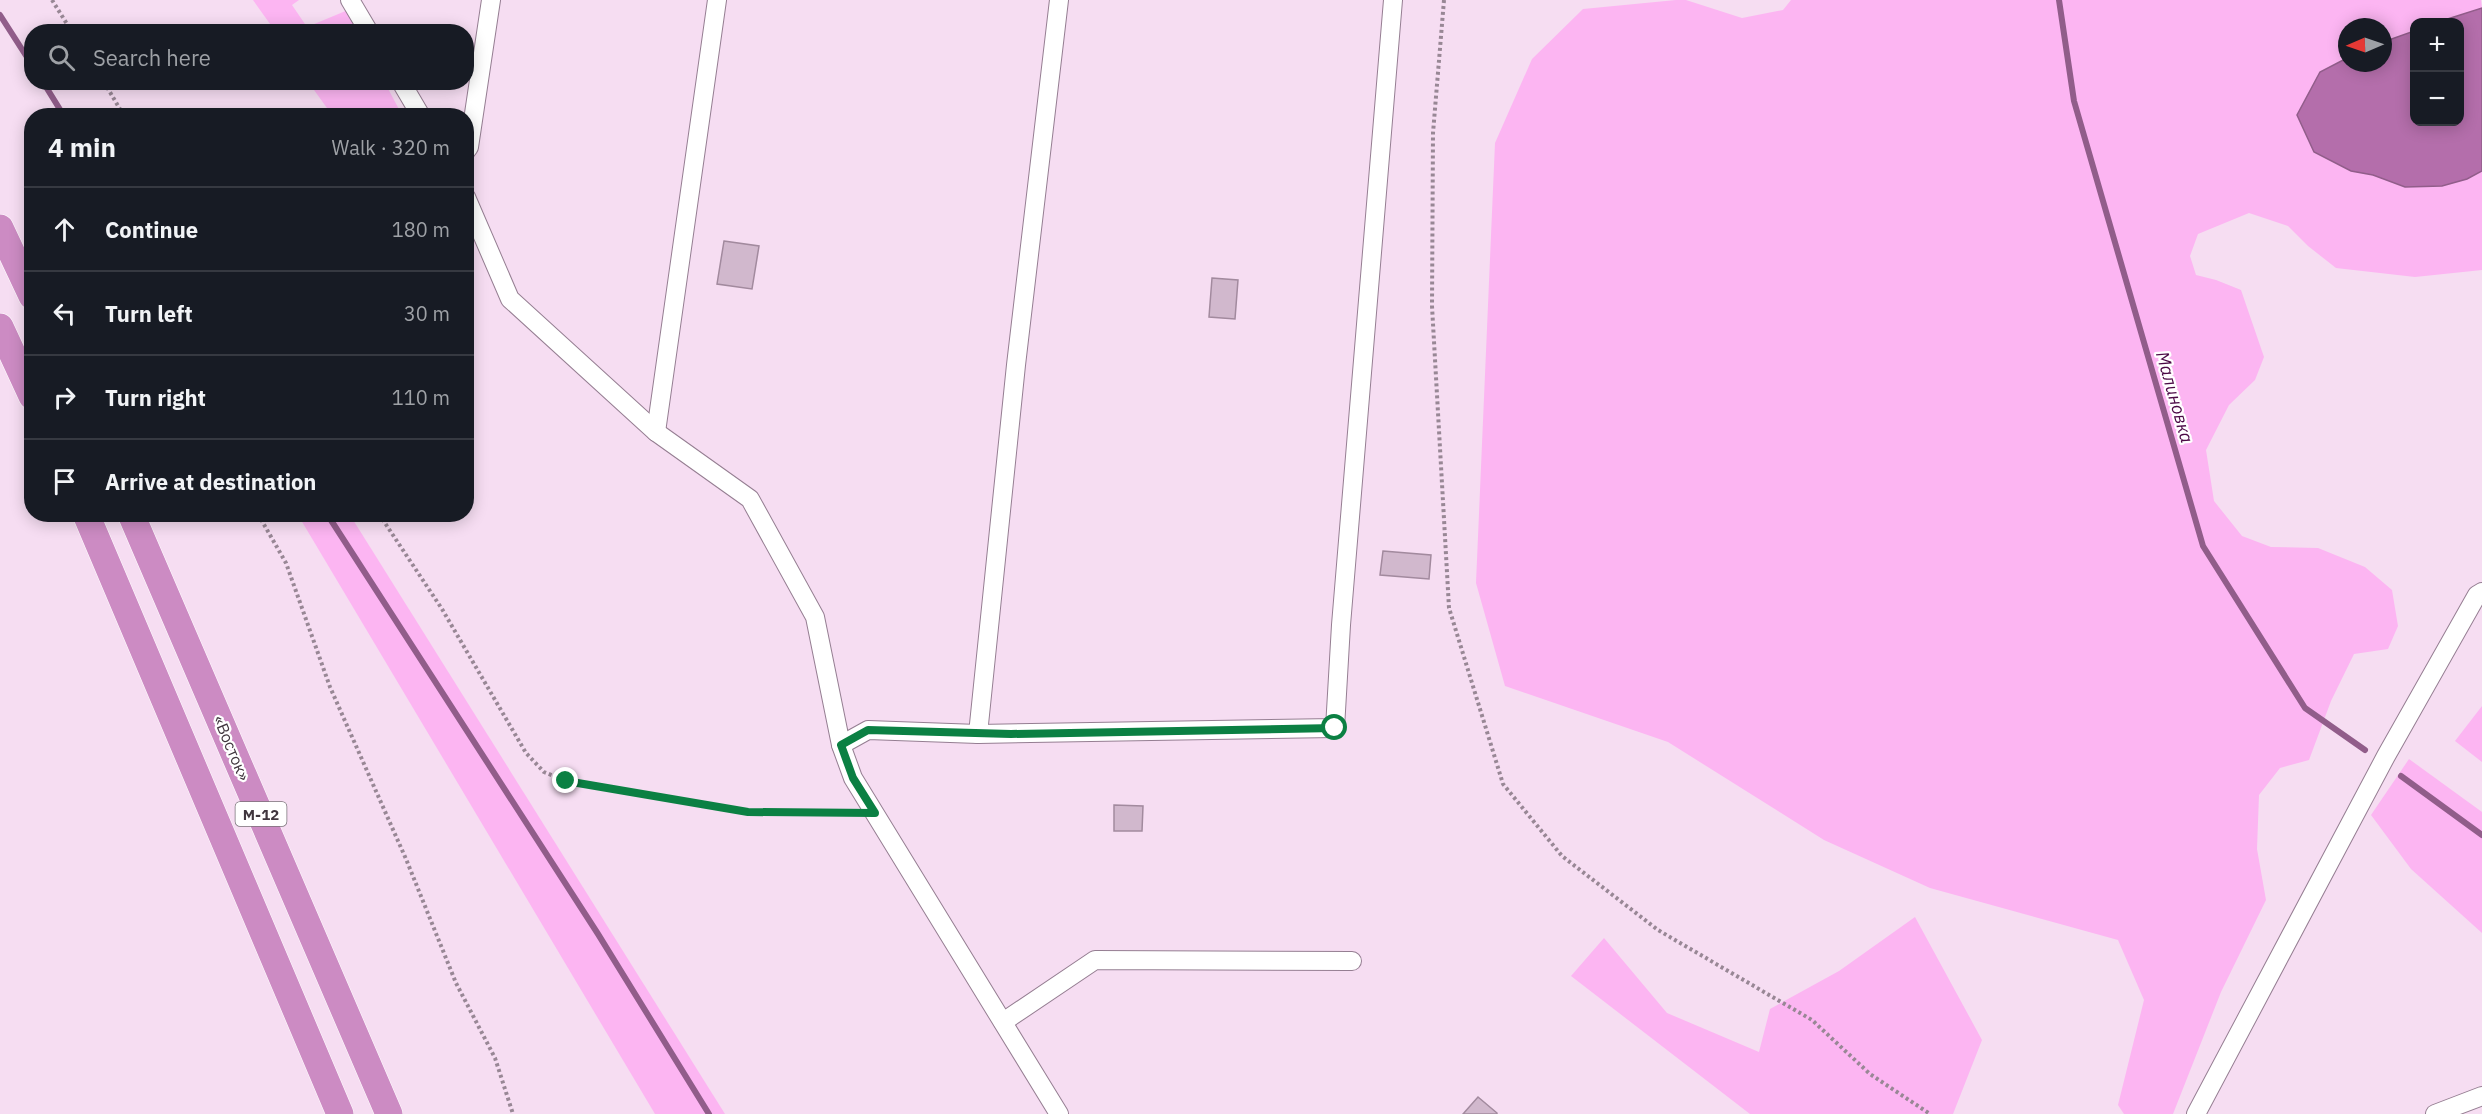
<!DOCTYPE html>
<meta charset="utf-8">
<style>
:root{--surface:#171b24;--page:#242831;--text:#f1f3f6;--muted:#9ea1a6;--line:#363941}
body{margin:0;font-family:"IBM Plex Sans",sans-serif;background:var(--page);color:var(--text)}
.controls{position:absolute;right:18px;top:18px;display:grid;overflow:hidden;border-radius:12px;box-shadow:0 3px 15px #0003}
.controls button{width:54px;height:54px;display:grid;place-items:center;padding:0;border:0;border-bottom:2px solid var(--line);background:var(--surface);color:var(--text);font:30px sans-serif}
.compass{position:absolute;left:2338px;top:18px;width:54px;height:54px;border-radius:50%;background:var(--surface);box-shadow:0 3px 15px #0003;rotate:268deg}
.stop{position:absolute;width:18px;height:18px;margin:-14px;border:4px solid #0b8043;border-radius:50%;background:#fff}
.stop.end{background:#0b8043;border-color:#fff;box-shadow:0 2px 6px #0008}
.list{margin:0;padding:0;list-style:none}
h2{display:flex;justify-content:space-between;align-items:center;height:78px;margin:0;padding:0 24px;font-size:26px}
h2 small{font-size:20px;font-weight:400;color:var(--muted)}
.list li{display:grid;grid-template-columns:39px 1fr auto;gap:18px;align-items:center;box-sizing:border-box;height:84px;padding:0 24px;border-top:2px solid var(--line)}
.list b{display:block;font-size:22px;white-space:nowrap}
.list em{font-size:20px;font-style:normal;color:var(--muted)}
.icon{flex:none;width:33px;height:33px;fill:none;stroke:currentColor;stroke-width:2;stroke-linecap:round;stroke-linejoin:round}
.map{position:relative;flex:none;width:2482px;height:1114px;overflow:hidden}
.search{position:absolute;background:var(--surface);box-shadow:0 3px 15px #0003;left:24px;top:24px;width:450px;height:66px;display:flex;align-items:center;gap:15px;box-sizing:border-box;padding:0 21px;border-radius:24px;color:var(--muted);font-size:22px}
.panel{position:absolute;background:var(--surface);box-shadow:0 3px 15px #0003;left:24px;top:108px;width:450px;height:414px;border-radius:24px}
.map>svg:first-child{display:block}
</style>
<div class="map">
<svg width="2482" height="1114" viewBox="0 0 2482 1114">
<rect width="100%" height="100%" fill="#f6ddf2"/>
<!-- green -->
<g fill="#fcb5f2">
<polygon points="253,0 299,0 292,5 307,27 348,10 359,31 275,31"/>
<polygon points="1676,0 1686,0 1742,18 1783,10 1791,0 2481,0 2482,8 2438,22 2414,22 2414,31 2383,42 2383,27 2347,27 2347,58 2320,72 2314,152 2351,171 2373,175 2405,187 2442,186 2467,179 2482,171 2482,270 2415,277 2336,268 2308,246 2288,226 2249,213 2198,234 2190,256 2196,275 2216,280 2241,290 2264,357 2255,380 2229,405 2206,450 2214,501 2242,536 2271,547 2318,548 2365,567 2392,590 2398,626 2388,649 2354,654 2331,701 2309,760 2280,768 2259,795 2257,849 2266,900 2221,992 2173,1114 2124,1114 2118,1105 2144,1000 2118,940 1930,888 1824,840 1668,742 1505,686 1476,583 1495,143 1532,59 1583,9"/>
<polygon points="309,83 385,83 402,115 332,115"/>
<polygon points="298,515 350,515 725,1114 655,1114"/>
<polygon points="2482,706 2482,762 2455,741"/>
<polygon points="2409,759 2482,812 2482,933 2411,869 2371,815"/>
<polygon points="1915,917 1982,1040 1953,1114 1750,1114 1571,976 1604,938 1667,1013 1759,1052 1770,1009 1839,971"/>
</g>
<!-- water -->
<polygon fill="#b46eab" stroke="#915d8a" stroke-width="1.5" points="2482,8 2482,171 2467,179 2442,186 2405,187 2373,175 2351,171 2314,152 2297,115 2320,72 2347,58 2347,63 2383,63 2383,42 2414,31 2414,122 2460,122 2460,22 2438,22"/>
<g fill="none" stroke-linecap="round" stroke-linejoin="round">
<!-- stream -->
<g stroke="#915d8a" stroke-width="6">
<polyline points="2059,0 2074,101 2203,546 2305,708 2365,750"/>
<polyline points="0,15 32,65"/>
<polyline points="43,82 64,116"/>
<polyline points="327,514 598,934 709,1114"/>
<polyline points="2401,776 2482,835"/>
</g>
</g>
<!-- building -->
<g fill="#d1b8cd" stroke="#a28a9e" stroke-width="1.5">
<polygon points="724,241 759,246 752,289 717,284"/>
<polygon points="1212,278 1238,280 1235,319 1209,317"/>
<polygon points="1383,551 1431,555 1429,579 1380,575"/>
<polygon points="1114,805 1143,806 1142,831 1114,831"/>
<polygon points="1478,1097 1497,1113 1497,1114 1463,1114"/>
</g>
<g fill="none" stroke-linecap="round" stroke-linejoin="round">
<!-- minor casing -->
<g stroke="#957e92" stroke-width="20">
<g id="minor">
<polyline points="350,0 369,32"/>
<polyline points="1059,0 1016,365 978,734 868,730 841,745 853,778 1059,1114"/>
<polyline points="401,82 421,116"/>
<polyline points="466,151 469,147 491,0"/>
<polyline points="466,197 510,299 656,432 750,499 815,617 841,745"/>
<polyline points="656,432 717,0"/>
<polyline points="978,734 1335,728 1341,625 1393,0"/>
<polyline points="1003,1022 1095,960 1352,961"/>
<polyline points="2196,1114 2386,756 2477,595 2482,592"/>
<polyline points="2435,1114 2482,1096"/>
</g>
</g>
<!-- highway casing -->
<g stroke="#fff" stroke-width="28">
<g id="highway">
<polyline points="0,228 32,296"/>
<polyline points="0,327 32,396"/>
<polyline points="86,514 340,1114"/>
<polyline points="131,514 389,1114"/>
</g>
</g>
<!-- path -->
<g stroke="#988795" stroke-width="4" stroke-dasharray="3 3" stroke-linecap="butt">
<polyline points="52,0 72,32"/>
<polyline points="1444,0 1433,133 1432,306 1449,608 1503,784 1562,856 1658,930 1812,1020 1870,1074 1930,1114"/>
<polyline points="104,82 124,116"/>
<polyline points="258,514 286,563 330,687 406,859 456,983 495,1058 513,1114"/>
<polyline points="379,514 442,609 526,753 544,772 566,781 748,812 854,813"/>
</g>
<!-- minor -->
<use href="#minor" stroke="#fff" stroke-width="18"/>
<!-- highway -->
<use href="#highway" stroke="#cc8bc3" stroke-width="27"/>
</g>
<g fill="none" stroke-linecap="round" stroke-linejoin="round">
<!-- route -->
<polyline stroke="#0b8043" stroke-width="8" points="566,781 748,812 875,813 853,778 841,745 868,730 1011,734 1335,728"/>
</g>
<g text-anchor="middle" dominant-baseline="central" stroke-width="4.5" stroke-linejoin="round" paint-order="stroke">
<!-- shield labels -->
<rect fill="#fff" stroke="#797278" stroke-width="1.5" x="235.5" y="802" width="51" height="24" rx="4.5"/>
<g font-size="15" font-weight="bold" fill="#40363e">
<text x="261" y="814">М-12</text>
</g>
<!-- street labels -->
<g font-size="16" fill="#40363e" stroke="#fff">
<text transform="translate(232 748) rotate(67)">«Восток»</text>
</g>
<!-- water labels -->
<g font-size="18" font-style="italic" fill="#4b0946" stroke="#fff">
<text transform="translate(2175 397) rotate(74)">Малиновка</text>
</g>
</g>
</svg>
<div class="controls">
<button>+</button>
<button>−</button>
</div>
<svg class="compass" viewBox="-18 -18 36 36"><path d="M0-13l5 13h-10z" fill="#e53935"/><path d="M0 13l5-13h-10z" fill="#9ea1a6"/></svg>
<div class="stop" style="left:1335px;top:728px"></div>
<div class="stop end" style="left:566px;top:781px"></div>
<div class="search"><svg class="icon" aria-label="search" viewBox="0 0 24 24"><circle cx="10" cy="10" r="6"/><path d="M15 15l6 6"/></svg>Search here</div>
<section class="panel">
<h2>4 min<small>Walk · 320 m</small></h2>
<ul class="list">
<li><svg class="icon" aria-label="ahead" viewBox="0 0 24 24"><path d="M12 20V5M6 11l6-6 6 6"/></svg><div><b>Continue</b></div><em>180 m</em></li>
<li><svg class="icon" aria-label="left" viewBox="0 0 24 24"><path d="M17 20v-9H6M10 6l-5 5 5 5"/></svg><div><b>Turn left</b></div><em>30 m</em></li>
<li><svg class="icon" aria-label="right" viewBox="0 0 24 24"><path d="M7 20v-9h11M14 6l5 5-5 5"/></svg><div><b>Turn right</b></div><em>110 m</em></li>
<li><svg class="icon" aria-label="arrive" viewBox="0 0 24 24"><path d="M6 21V4h12l-3 4 3 4H6"/></svg><div><b>Arrive at destination</b></div></li>
</ul>
</section>
</div>
